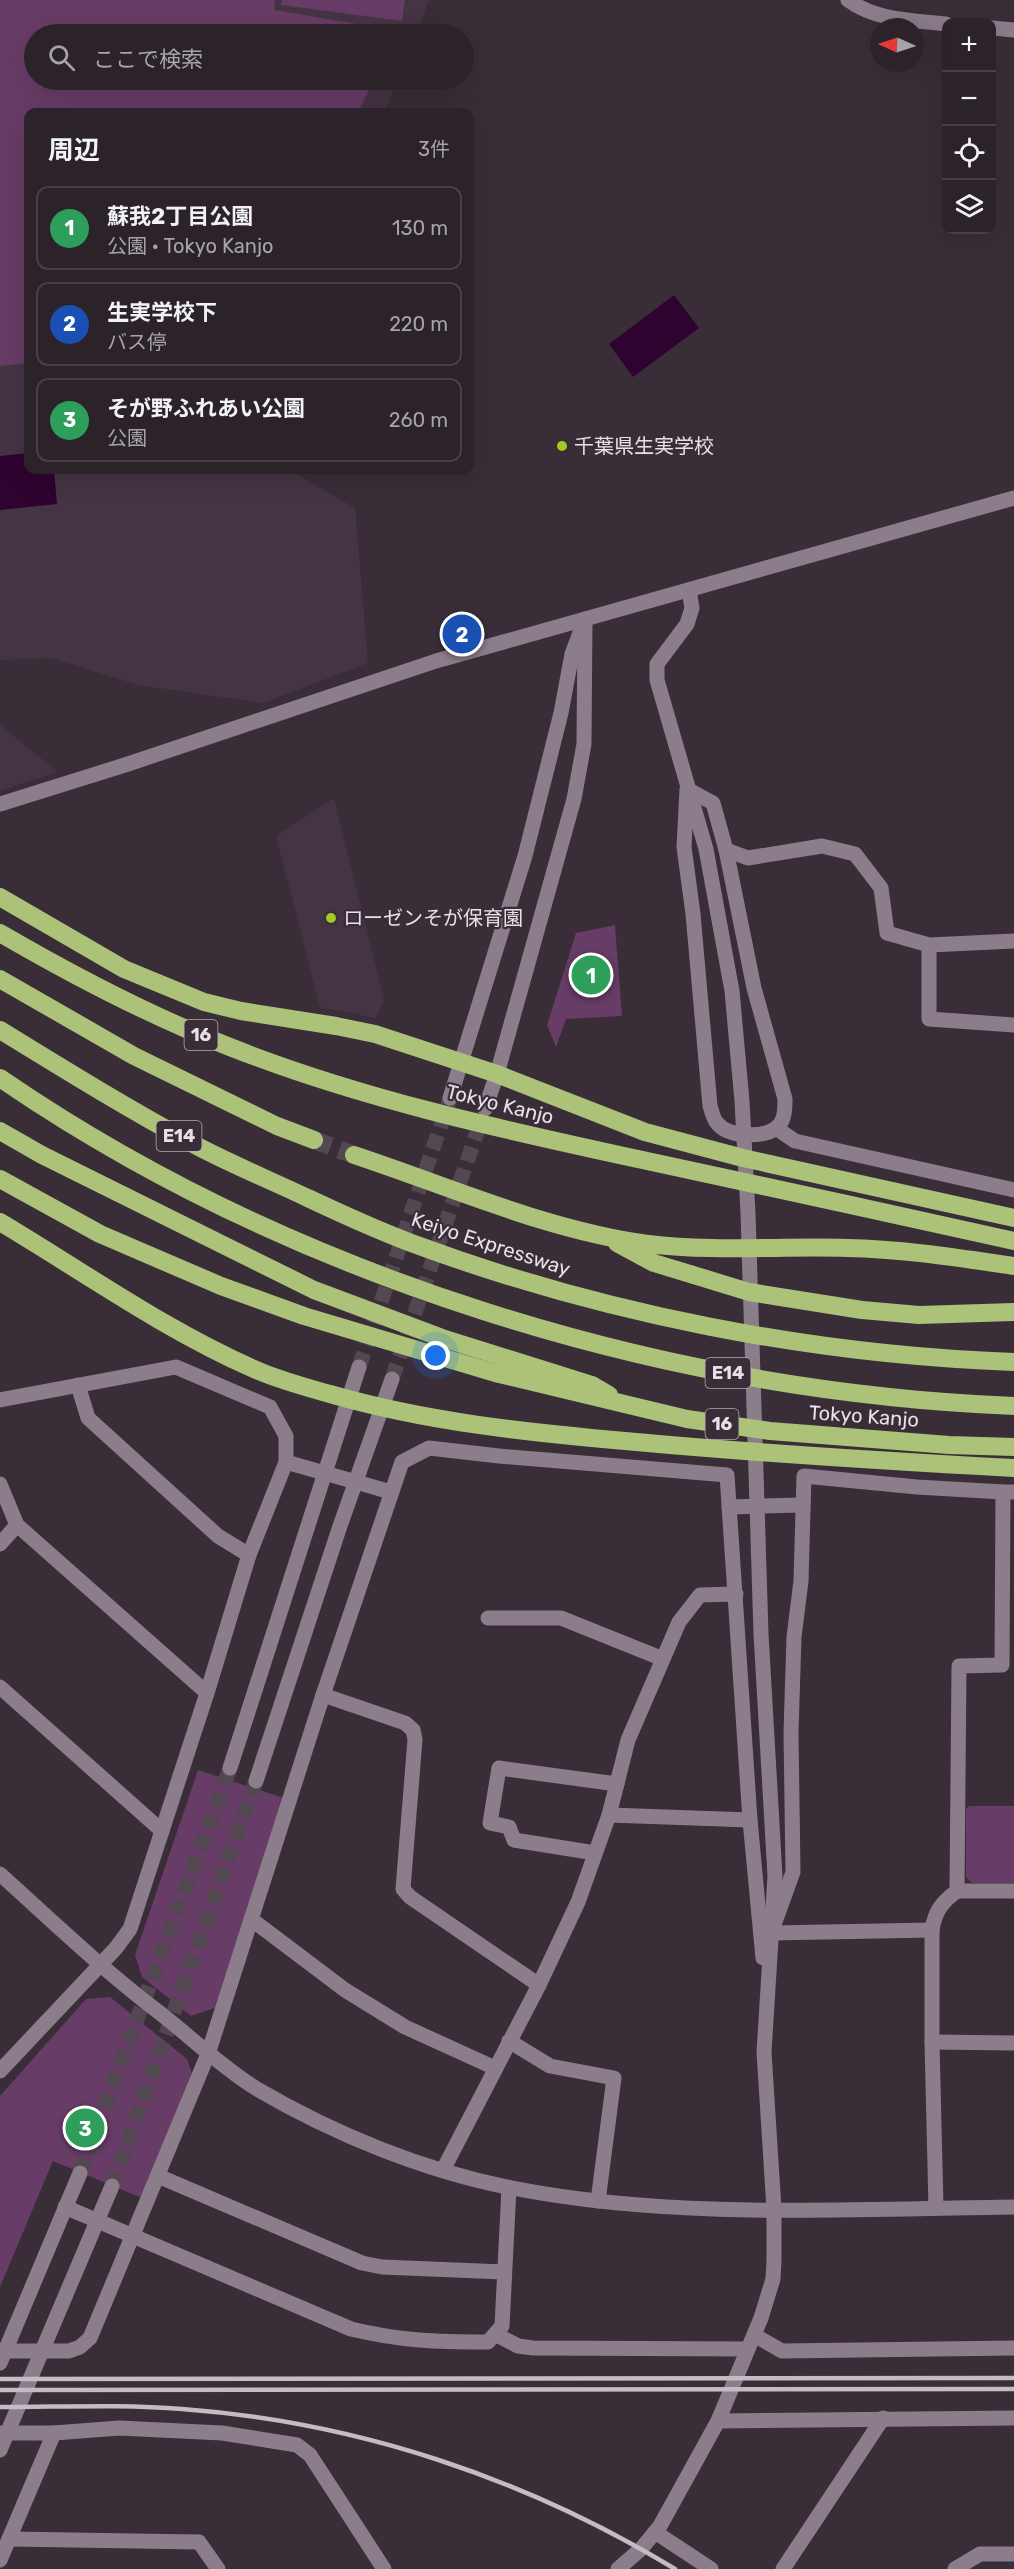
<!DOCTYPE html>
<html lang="ja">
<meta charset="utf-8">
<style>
:root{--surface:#2b222a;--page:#332a32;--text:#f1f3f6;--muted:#a6a4a8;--line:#473f47;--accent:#a3c927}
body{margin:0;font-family:Rubik,"Noto Sans JP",sans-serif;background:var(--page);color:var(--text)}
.controls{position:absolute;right:18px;top:18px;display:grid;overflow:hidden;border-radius:12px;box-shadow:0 6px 24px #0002}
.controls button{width:54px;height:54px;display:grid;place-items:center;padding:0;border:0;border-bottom:2px solid var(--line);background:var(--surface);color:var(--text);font:30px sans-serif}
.compass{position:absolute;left:870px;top:18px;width:54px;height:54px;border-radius:50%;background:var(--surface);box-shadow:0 6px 24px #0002;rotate:273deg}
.you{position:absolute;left:436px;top:1356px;width:21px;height:21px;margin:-15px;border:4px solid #fff;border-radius:50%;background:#1a73e8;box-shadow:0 0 0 9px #1a73e833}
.badge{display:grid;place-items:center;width:39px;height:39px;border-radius:50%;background:var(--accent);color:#fff;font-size:20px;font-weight:700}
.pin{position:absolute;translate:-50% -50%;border:3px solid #fff;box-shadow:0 2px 6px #0006}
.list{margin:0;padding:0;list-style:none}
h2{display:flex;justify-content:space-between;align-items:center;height:78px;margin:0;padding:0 24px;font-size:26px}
h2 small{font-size:20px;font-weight:400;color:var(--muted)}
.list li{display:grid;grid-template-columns:39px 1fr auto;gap:18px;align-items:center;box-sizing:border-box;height:84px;margin:0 12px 12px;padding:0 12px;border:2px solid var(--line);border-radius:12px}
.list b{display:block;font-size:22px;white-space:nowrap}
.list p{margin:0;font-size:20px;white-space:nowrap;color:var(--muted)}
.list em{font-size:20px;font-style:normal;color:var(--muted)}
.icon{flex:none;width:33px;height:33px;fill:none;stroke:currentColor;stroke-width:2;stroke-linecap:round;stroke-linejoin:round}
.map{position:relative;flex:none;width:1014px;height:2569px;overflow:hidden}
.search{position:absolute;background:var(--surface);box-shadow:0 6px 24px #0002;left:24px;top:24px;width:450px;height:66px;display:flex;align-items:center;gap:15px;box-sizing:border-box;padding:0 21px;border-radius:33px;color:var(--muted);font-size:22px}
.panel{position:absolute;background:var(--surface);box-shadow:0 6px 24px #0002;left:24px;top:108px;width:450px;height:366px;border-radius:12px}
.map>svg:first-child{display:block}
</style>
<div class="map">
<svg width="1014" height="2569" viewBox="0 0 1014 2569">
<rect width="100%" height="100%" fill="#392d38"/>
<!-- built -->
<g fill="#453444">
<polygon points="0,0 429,0 416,34 34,34 34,80 398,80 384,112 28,112 28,470 290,470 355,508 368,663 263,703 138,685 51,658 0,660"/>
<polygon points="0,725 58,772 0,791"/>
<polygon points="334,798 384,1000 376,1018 320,1007 276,836"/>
</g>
<!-- green -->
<g fill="#673c66">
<polygon points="0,0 275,0 274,10 399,31 397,34 34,34 34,80 374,80 358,112 28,112 28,363 0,366"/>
<polygon points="282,0 405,0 402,21 281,5"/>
<polygon points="615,925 622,1016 566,1019 556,1047 547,1025 576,933"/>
<polygon points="198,1770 284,1798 215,2008 191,2016 142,1977 135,1955"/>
<polygon points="969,1806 1014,1806 1014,1883 972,1883 966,1877 966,1809"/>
<polygon points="110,1997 187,2059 193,2076 142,2198 53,2161 0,2287 0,2096 86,1999"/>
</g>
<!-- water -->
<g fill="#2e032f">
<polygon points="674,295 699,328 633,377 609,344"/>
<polygon points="28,453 28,470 54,470 57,504 0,510 0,456"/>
</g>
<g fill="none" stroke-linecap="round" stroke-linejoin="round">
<!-- secondary-tunnel -->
<g stroke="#534852" stroke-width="15" stroke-dasharray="15 8" stroke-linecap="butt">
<polyline points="359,1367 450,1098"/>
<polyline points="392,1379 483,1115"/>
<polyline points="80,2173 230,1768"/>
<polyline points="112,2186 256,1781"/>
</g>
<!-- highway-tunnel -->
<polyline stroke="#534852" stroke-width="18" stroke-dasharray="18 9" stroke-linecap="butt" points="314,1140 354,1155"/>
<!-- street -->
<g stroke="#8b7d8a" stroke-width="15">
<path d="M848 0C877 21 912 20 946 24"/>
<polyline points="992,28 1014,30"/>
<path d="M687 789 713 803 726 850 754 988 785 1099C785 1110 785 1122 775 1129 760 1138 728 1137 717 1123 713 1119 712 1111 710 1106L693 914 684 847Z"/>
<polyline points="726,850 748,858 822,846 855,854 881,888 887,933 929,945 1014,941"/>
<polyline points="929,945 929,1019 1014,1025"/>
<polyline points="776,1128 795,1141 1014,1190"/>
<polyline points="78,1385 88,1418 218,1536 249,1555"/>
<polyline points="0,1400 176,1367 270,1407 286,1436 286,1462 249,1555 207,1693"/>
<polyline points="286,1462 391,1492"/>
<polyline points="0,1484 17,1525"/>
<polyline points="729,1507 802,1505"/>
<polyline points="0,1544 17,1525 207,1693 130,1929 116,1948 0,2071"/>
<polyline points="488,1618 561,1618 663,1659"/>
<polyline points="0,1687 162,1831"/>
<polyline points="323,1695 405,1723 413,1730 415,1739 403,1889 410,1897 539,1985"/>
<polyline points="609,1815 750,1820"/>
<polyline points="595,1853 514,1840 509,1827 490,1823 499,1768 617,1784"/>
<polyline points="957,1891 1014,1891"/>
<polyline points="251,1919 345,1990 405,2027 495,2068"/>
<polyline points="932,1930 771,1933 793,1872 791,1732 794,1637 801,1581 804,1476 917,1487 1003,1492"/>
<polyline points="509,2041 550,2066 614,2078 598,2201"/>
<polyline points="932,2042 1014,2043"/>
<polyline points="443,2170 539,1985 578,1902 609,1815 628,1740 679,1622 700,1595 736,1594"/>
<polyline points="158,2176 362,2263 382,2267 504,2272"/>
<path d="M936 2208 932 2042V1930C935 1911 942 1902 957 1891L959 1666 1002 1665 1003 1492H1014"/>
<polyline points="497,2335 518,2346 533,2348 748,2349"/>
<polyline points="754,2335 782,2351 1014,2348"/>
<polyline points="0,2351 69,2351 80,2347 90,2338 208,2054 323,1695 402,1462 429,1448 499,1456 727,1475 750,1820 763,1958"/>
<polyline points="718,2421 1014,2418"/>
<polyline points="0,2433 54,2433 119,2428 222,2433 297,2445 310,2455 384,2569"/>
<polyline points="655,2532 711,2569"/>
<polyline points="9,2539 199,2542 218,2569"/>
<polyline points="0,2560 54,2433"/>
<polyline points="618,2569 641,2549 660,2526 718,2421 761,2318 773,2279 774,2261 774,2209 764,2052 775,1876 761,1634 748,1213 742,1101 732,991 706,849 657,680 657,664 687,624 692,608 689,590"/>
<polyline points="783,2569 883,2418"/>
<polyline points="955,2569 980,2554 1014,2554"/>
</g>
<!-- secondary -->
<g stroke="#8b7d8a" stroke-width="15">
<polyline points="0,804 128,764 436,661 1014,498"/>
<polyline points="450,1098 525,856 561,713 572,654 583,625"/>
<polyline points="485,1109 497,1074 574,799 584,744 585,619"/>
<polyline points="230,1768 359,1367"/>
<polyline points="256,1781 340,1526 392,1379"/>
<path d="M0 1874C51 1920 101 1968 156 2010 190 2036 220 2066 257 2089 334 2134 424 2171 512 2188 676 2220 848 2209 1014 2207"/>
<path d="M65 2207 351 2329C401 2341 437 2342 488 2342L502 2326 509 2188"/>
<polyline points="0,2363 80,2173"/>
<polyline points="0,2450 112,2186"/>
</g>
<!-- highway -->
<g stroke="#abc278" stroke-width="18">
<polyline points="0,897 124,969 204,1002 241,1011 336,1026 375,1034 497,1074 645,1132 743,1158 1014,1218"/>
<path d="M0 933C74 976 150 1016 230 1047 361 1099 500 1129 638 1159 763 1186 889 1213 1014 1241"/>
<polyline points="0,979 134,1056 277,1126 314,1140"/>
<path d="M0 1030C65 1070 130 1110 197 1146 233 1165 272 1181 310 1199 344 1215 379 1231 414 1244 603 1314 813 1355 1014 1362"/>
<path d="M0 1078C290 1277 664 1392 1014 1406"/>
<polyline points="0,1131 42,1155 314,1290 442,1338 592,1385 609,1395"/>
<path d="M354 1155C451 1187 546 1230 648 1244 714 1252 781 1246 847 1248 903 1249 959 1258 1014 1266"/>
<polyline points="0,1179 100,1234 221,1286 304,1316 495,1373 687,1419 770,1431 949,1445 1014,1447"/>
<path d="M0 1222C84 1272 165 1330 254 1369 278 1380 305 1387 330 1394 427 1422 525 1432 625 1441 755 1453 884 1461 1014 1468"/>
<polyline points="617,1243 654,1263 749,1292 862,1310 919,1315 1014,1312"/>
</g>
<!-- rail -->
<g stroke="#c4bbc4" stroke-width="4.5">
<polyline points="0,2379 1014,2378"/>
<polyline points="0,2390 1014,2389"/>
<path d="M0 2407C61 2407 122 2404 182 2409 357 2422 525 2478 675 2569"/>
</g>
</g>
<!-- markers -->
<g fill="#a3c927" stroke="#392d38" stroke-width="2">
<circle cx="562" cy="446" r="6"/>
<circle cx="331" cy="918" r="6"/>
</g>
<g text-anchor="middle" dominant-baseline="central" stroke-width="4.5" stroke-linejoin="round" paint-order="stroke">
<!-- shield labels -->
<g fill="#392d38" stroke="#b4aab3" stroke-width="1.5">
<rect x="184.5" y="1020" width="33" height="30" rx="4.5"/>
<rect x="156.5" y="1121" width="45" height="30" rx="4.5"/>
<rect x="705.5" y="1358" width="45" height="30" rx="4.5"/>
<rect x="705.5" y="1409" width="33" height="30" rx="4.5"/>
</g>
<g font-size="18" font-weight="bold" fill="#e8e0e8">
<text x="201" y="1035">16</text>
<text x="179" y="1136">E14</text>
<text x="728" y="1373">E14</text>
<text x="722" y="1424">16</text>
</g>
<!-- poi labels -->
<g font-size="20" fill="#e8e0e8" stroke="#392d38" text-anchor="start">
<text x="574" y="446">千葉県生実学校</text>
<text x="343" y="918">ローゼンそが保育園</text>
</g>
<!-- street labels -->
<g font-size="20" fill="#e8e0e8" stroke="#392d38">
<text transform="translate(500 1104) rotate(14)">Tokyo Kanjo</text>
<text transform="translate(491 1244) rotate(18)">Keiyo Expressway</text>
<text transform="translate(864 1416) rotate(4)">Tokyo Kanjo</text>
</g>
</g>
</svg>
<div class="controls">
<button>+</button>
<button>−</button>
<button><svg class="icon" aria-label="locate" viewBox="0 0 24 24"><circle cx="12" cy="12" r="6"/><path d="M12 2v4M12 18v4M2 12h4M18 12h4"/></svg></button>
<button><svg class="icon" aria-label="layers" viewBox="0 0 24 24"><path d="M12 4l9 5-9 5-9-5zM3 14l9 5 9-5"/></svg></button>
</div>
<svg class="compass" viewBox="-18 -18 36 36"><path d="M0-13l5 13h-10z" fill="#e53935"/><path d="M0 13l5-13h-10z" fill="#a6a4a8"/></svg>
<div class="you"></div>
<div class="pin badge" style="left:591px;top:975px;background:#2e9e5b">1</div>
<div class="pin badge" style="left:462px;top:634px;background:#1a4fb4">2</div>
<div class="pin badge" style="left:85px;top:2128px;background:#2e9e5b">3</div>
<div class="search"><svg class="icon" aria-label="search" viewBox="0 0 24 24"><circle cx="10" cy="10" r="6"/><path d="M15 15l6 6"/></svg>ここで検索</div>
<section class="panel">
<h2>周辺<small>3件</small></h2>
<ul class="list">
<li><span class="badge" style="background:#2e9e5b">1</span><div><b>蘇我2丁目公園</b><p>公園 · Tokyo Kanjo</p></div><em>130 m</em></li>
<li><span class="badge" style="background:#1a4fb4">2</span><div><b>生実学校下</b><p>バス停</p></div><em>220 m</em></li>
<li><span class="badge" style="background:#2e9e5b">3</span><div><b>そが野ふれあい公園</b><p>公園</p></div><em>260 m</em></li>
</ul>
</section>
</div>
